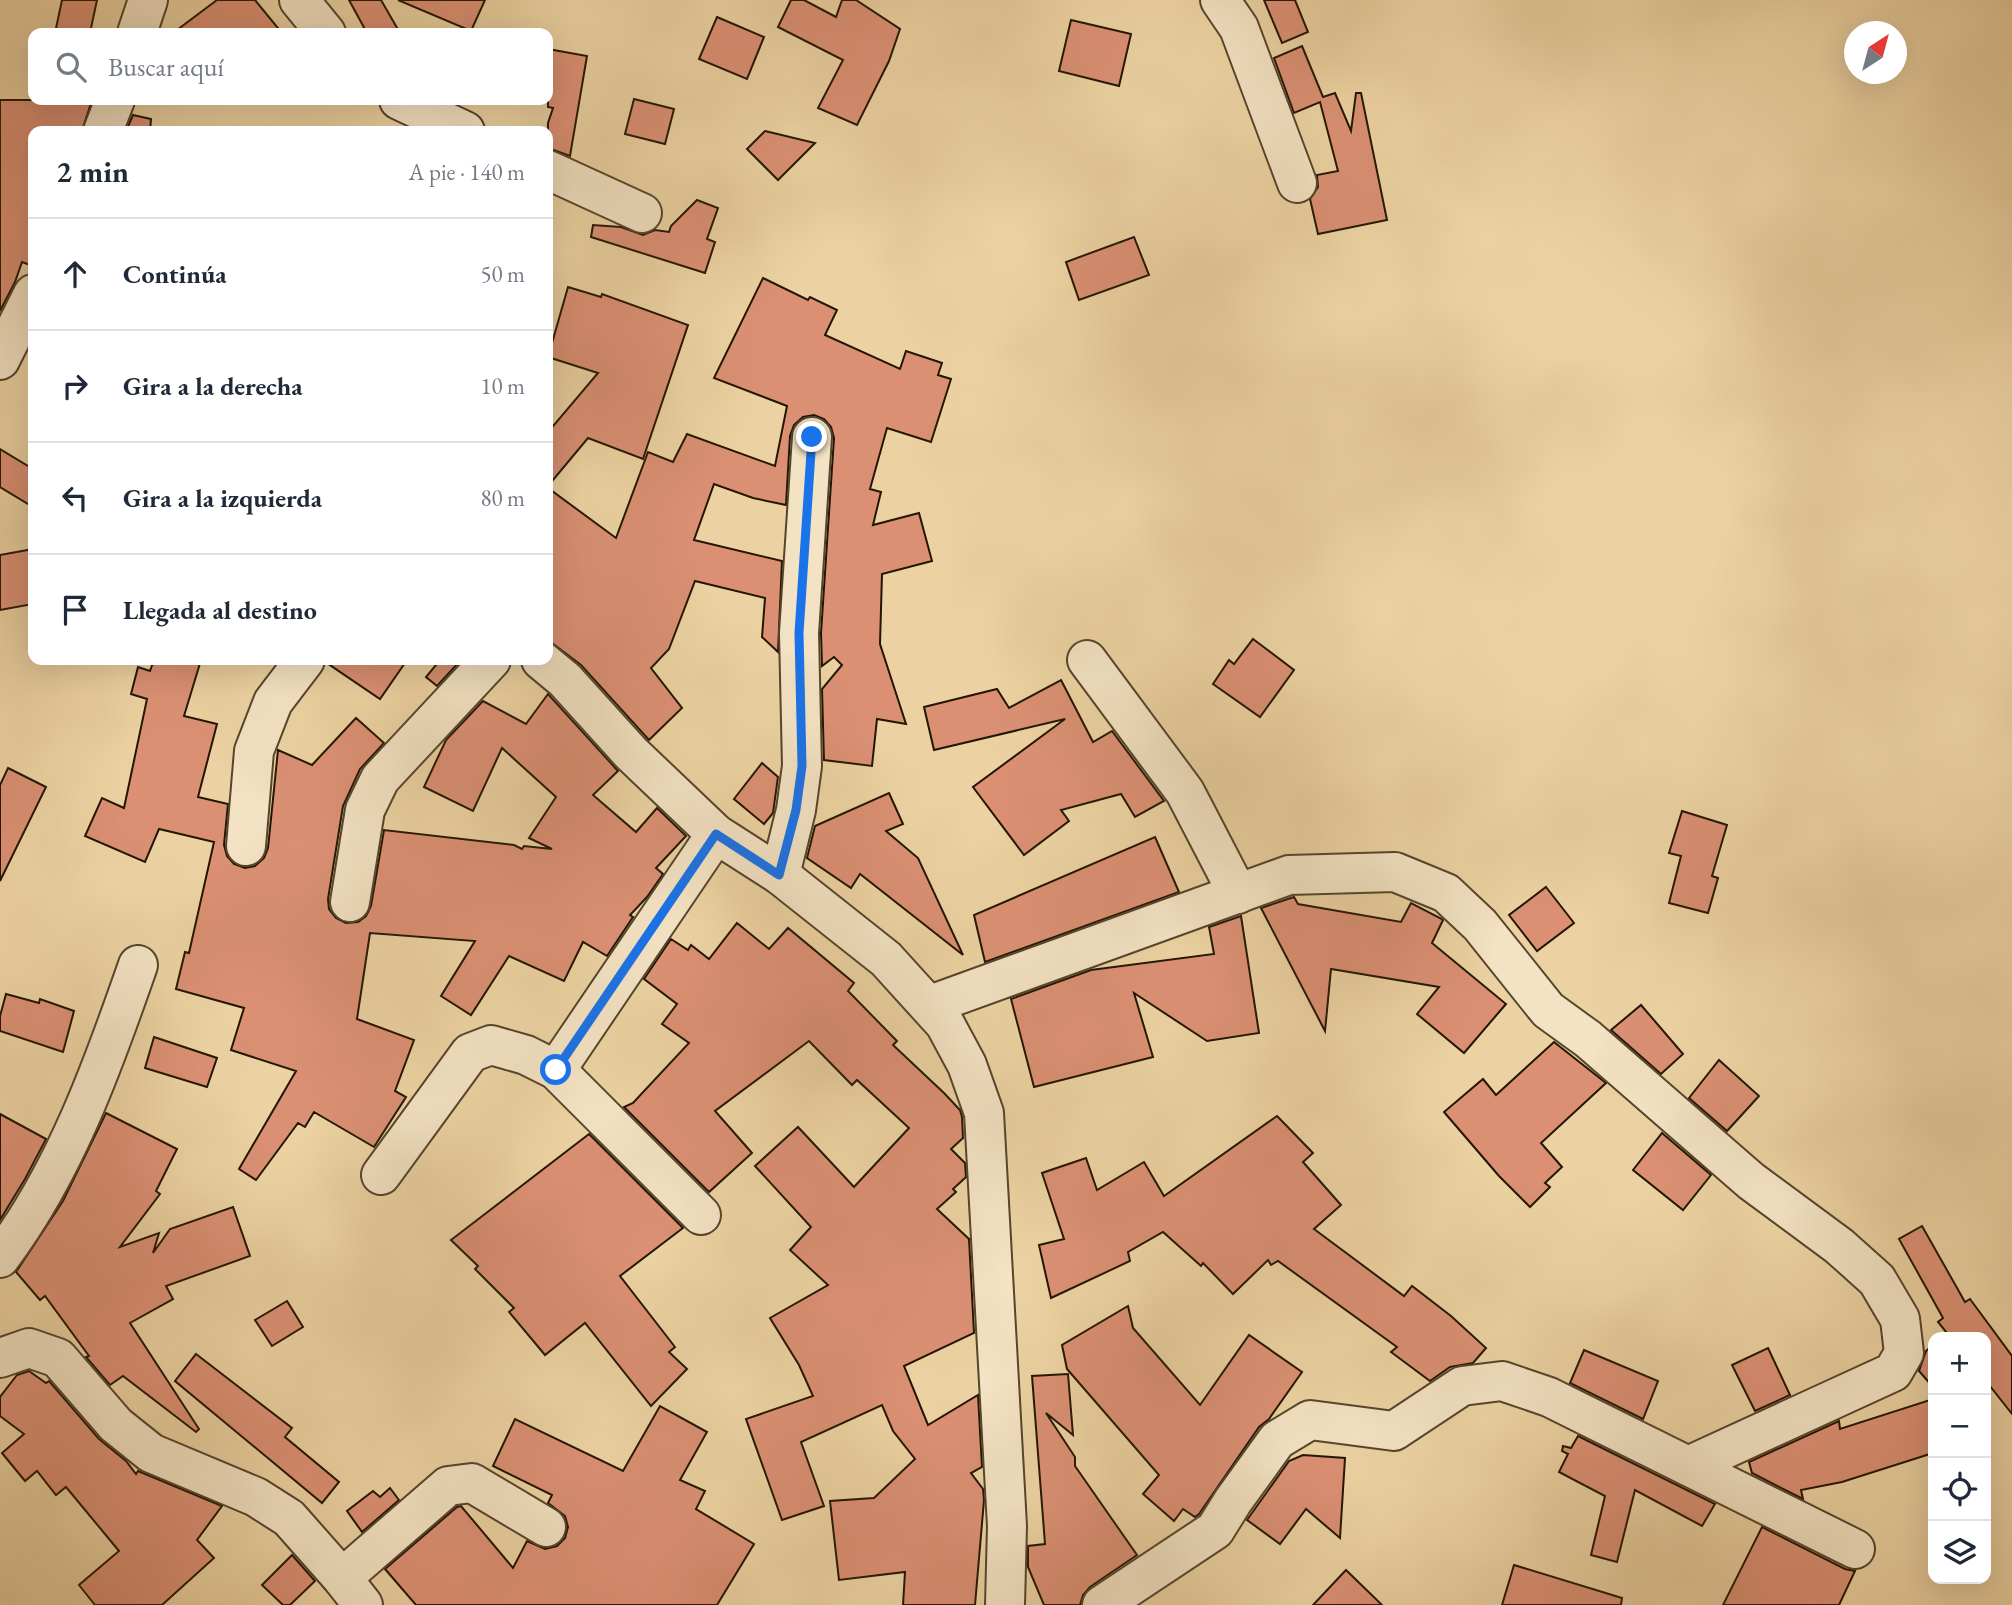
<!DOCTYPE html>
<html lang="es">
<meta charset="utf-8">
<style>
:root{--surface:#fff;--page:#f6f6f7;--text:#1f2937;--muted:#747a83;--line:#e0e1e3}
body{margin:0;font-family:"EB Garamond",serif;background:var(--page);color:var(--text)}
.controls{position:absolute;right:21px;bottom:21px;display:grid;overflow:hidden;border-radius:14px;box-shadow:0 7px 28px #0002}
.controls button{width:63px;height:63px;display:grid;place-items:center;padding:0;border:0;border-bottom:2px solid var(--line);background:var(--surface);color:var(--text);font:35px sans-serif}
.compass{position:absolute;left:1844px;top:21px;width:63px;height:63px;border-radius:50%;background:var(--surface);box-shadow:0 7px 28px #0002;rotate:36deg}
.stop{position:absolute;width:21px;height:21px;margin:-16px;border:5px solid #1a73e8;border-radius:50%;background:#fff}
.stop.end{background:#1a73e8;border-color:#fff;box-shadow:0 2px 7px #0008}
.list{margin:0;padding:0;list-style:none}
h2{display:flex;justify-content:space-between;align-items:center;height:91px;margin:0;padding:0 28px;font-size:30px}
h2 small{font-size:23px;font-weight:400;color:var(--muted)}
.list li{display:grid;grid-template-columns:46px 1fr auto;gap:21px;align-items:center;box-sizing:border-box;height:112px;padding:0 28px;border-top:2px solid var(--line)}
.list b{display:block;font-size:26px;white-space:nowrap}
.list em{font-size:23px;font-style:normal;color:var(--muted)}
.icon{flex:none;width:38px;height:38px;fill:none;stroke:currentColor;stroke-width:2;stroke-linecap:round;stroke-linejoin:round}
.map{position:relative;flex:none;width:2012px;height:1605px;overflow:hidden}
.search{position:absolute;background:var(--surface);box-shadow:0 7px 28px #0002;left:28px;top:28px;width:525px;height:77px;display:flex;align-items:center;gap:18px;box-sizing:border-box;padding:0 24px;border-radius:14px;color:var(--muted);font-size:26px}
.panel{position:absolute;background:var(--surface);box-shadow:0 7px 28px #0002;left:28px;top:126px;width:525px;height:539px;border-radius:14px}
.map>svg:first-child{display:block}
</style>
<div class="map">
<svg width="2012" height="1605" viewBox="0 0 2012 1605">
<rect width="100%" height="100%" fill="#ecd2a2"/>
<filter id="stains"><feTurbulence type="fractalNoise" baseFrequency=".00286" numOctaves="4"/><feColorMatrix values="0 0 0 0 .2 0 0 0 0 .09 0 0 0 0 .02 0 0 0 .5 -.17"/></filter>
<radialGradient id="worn" r=".72"><stop offset=".6" stop-color="#630" stop-opacity="0"/><stop offset="1" stop-color="#630" stop-opacity=".3"/></radialGradient>
<!-- building -->
<g fill="#db9074" stroke="#231605" stroke-width="2">
<polygon points="62,0 97,0 90,33 55,33"/>
<polygon points="217,0 255,0 282,33 173,33"/>
<polygon points="349,0 381,0 400,33 367,33"/>
<polygon points="398,0 485,0 471,31"/>
<polygon points="791,0 804,0 836,17 842,0 856,0 900,29 889,61 857,125 818,108 843,60 778,27"/>
<polygon points="1264,0 1295,0 1308,32 1282,43"/>
<polygon points="717,17 764,37 747,79 699,59"/>
<polygon points="1071,20 1131,34 1119,86 1059,71"/>
<polygon points="1302,46 1323,97 1335,93 1351,131 1356,93 1361,93 1387,220 1318,234 1310,199 1318,187 1317,175 1338,171 1320,102 1294,113 1274,58"/>
<polygon points="548,49 587,56 570,156 548,148 548,123 553,108 548,107"/>
<polygon points="634,99 674,109 665,144 625,134"/>
<polygon points="0,100 92,100 82,131 33,131 33,266 22,262 15,282 0,311"/>
<polygon points="133,115 151,119 150,131 126,131"/>
<polygon points="765,131 815,143 778,180 747,149"/>
<polygon points="697,200 718,208 707,239 715,242 705,273 591,237 593,225 621,227 643,235 655,230 669,232 671,226"/>
<polygon points="1134,237 1149,275 1079,300 1066,262"/>
<polygon points="763,278 808,300 810,297 837,310 825,335 900,369 906,351 942,363 938,375 951,379 931,442 887,428 870,489 881,492 873,525 919,513 932,561 882,574 880,644 906,724 877,719 872,766 824,760 822,689 842,665 834,657 822,666 821,633 834,438 831,427 824,419 814,415 803,417 794,425 790,436 786,505 753,498 714,484 694,540 782,561 778,652 762,637 765,598 695,581 669,649 651,668 682,708 649,740 581,665 548,640 548,488 616,538 648,452 673,462 687,434 775,466 787,406 714,378"/>
<polygon points="568,287 601,297 602,294 688,325 643,459 588,438 548,486 548,432 598,373 548,357"/>
<polygon points="0,449 33,469 33,507 0,487"/>
<polygon points="33,549 33,604 0,610 0,555"/>
<polygon points="1253,639 1294,670 1260,717 1213,684 1229,660 1234,664"/>
<polygon points="154,660 201,660 184,716 217,724 198,797 228,804 224,845 227,856 234,864 245,868 255,866 264,858 268,848 278,750 312,765 356,718 384,743 360,769 343,806 328,899 329,909 336,918 346,923 358,922 366,916 371,906 384,830 514,845 522,849 524,846 552,849 529,838 556,797 502,748 473,811 424,787 446,740 483,701 526,724 548,694 618,771 593,795 636,832 657,808 686,836 656,868 663,874 647,897 630,915 633,917 607,956 583,942 564,981 509,956 471,1015 441,996 475,941 370,933 357,1019 414,1040 395,1091 406,1097 374,1147 314,1112 305,1127 298,1123 256,1180 239,1169 296,1071 231,1050 244,1008 176,989 185,952 189,953 214,842 159,829 145,862 85,836 102,798 124,808 147,699 131,694 138,667 150,671"/>
<polygon points="326,660 407,660 380,699 327,663"/>
<polygon points="440,660 461,660 437,686 426,677"/>
<polygon points="1061,680 1093,742 1112,731 1164,801 1135,817 1121,794 1061,810 1069,821 1024,855 973,787 1065,719 934,750 924,707 997,689 1009,708"/>
<polygon points="762,763 778,777 773,813 764,824 734,799"/>
<polygon points="8,768 46,787 0,881 0,785"/>
<polygon points="889,793 903,824 886,831 918,858 963,955 860,874 851,888 807,858 815,826"/>
<polygon points="1682,811 1727,825 1712,876 1718,878 1708,913 1669,903 1681,856 1669,853"/>
<polygon points="1155,837 1179,892 985,962 974,915"/>
<polygon points="1546,887 1574,923 1537,951 1509,915"/>
<polygon points="1294,897 1298,904 1401,922 1411,903 1440,918 1443,920 1432,943 1506,1004 1464,1053 1417,1014 1439,987 1331,969 1325,1031 1261,908"/>
<polygon points="1241,916 1259,1033 1207,1041 1134,993 1153,1057 1034,1087 1011,999 1091,970 1214,954 1209,927"/>
<polygon points="737,923 769,949 788,928 854,983 848,991 897,1041 893,1045 944,1093 960,1110 962,1117 963,1138 951,1149 965,1163 966,1177 953,1189 956,1192 937,1209 969,1239 974,1333 904,1366 928,1425 978,1395 982,1467 971,1473 983,1489 984,1500 975,1605 903,1605 905,1572 839,1580 830,1501 874,1498 915,1459 893,1431 882,1405 801,1442 824,1506 782,1520 746,1419 813,1396 799,1365 770,1318 828,1285 790,1250 811,1227 755,1166 798,1127 854,1187 909,1128 857,1080 852,1085 809,1041 715,1111 752,1153 709,1192 624,1107 633,1103 689,1043 662,1024 677,1004 644,979 671,939 688,950 691,945 709,959"/>
<polygon points="6,994 39,1003 40,999 74,1011 63,1052 0,1031 0,1016"/>
<polygon points="1641,1005 1683,1054 1661,1074 1611,1030"/>
<polygon points="154,1037 217,1058 207,1087 145,1068"/>
<polygon points="1554,1042 1606,1083 1541,1143 1562,1167 1545,1183 1550,1187 1530,1207 1499,1176 1444,1112 1483,1079 1496,1095"/>
<polygon points="1719,1060 1759,1096 1727,1131 1689,1098"/>
<polygon points="106,1113 177,1149 156,1191 160,1194 120,1247 159,1233 153,1253 170,1229 233,1207 250,1256 166,1286 173,1299 130,1323 199,1429 196,1432 123,1376 110,1385 86,1357 89,1356 45,1296 40,1300 16,1272 63,1201"/>
<polygon points="0,1114 46,1139 25,1179 0,1220"/>
<polygon points="1277,1116 1313,1153 1303,1162 1341,1205 1314,1229 1404,1296 1412,1286 1451,1316 1486,1348 1473,1363 1450,1367 1430,1381 1391,1352 1397,1347 1278,1261 1271,1265 1268,1260 1233,1294 1203,1263 1201,1266 1163,1232 1128,1252 1130,1261 1051,1298 1039,1245 1064,1239 1042,1173 1086,1158 1097,1190 1144,1162 1164,1196"/>
<polygon points="1662,1133 1711,1175 1683,1210 1633,1170"/>
<polygon points="589,1134 683,1228 620,1276 675,1347 669,1352 687,1369 651,1406 585,1323 545,1355 509,1312 514,1308 475,1269 478,1266 451,1240"/>
<polygon points="1922,1226 1965,1302 1970,1299 2012,1356 2012,1414 1986,1381 1986,1337 1942,1337 1947,1333 1938,1322 1943,1318 1899,1239"/>
<polygon points="287,1301 303,1327 272,1346 255,1320"/>
<polygon points="1128,1306 1133,1328 1200,1405 1249,1335 1302,1372 1269,1419 1259,1427 1199,1514 1195,1517 1183,1509 1174,1521 1143,1494 1159,1475 1067,1369 1062,1345"/>
<polygon points="1933,1345 1933,1387 1919,1371 1926,1351"/>
<polygon points="1768,1348 1790,1395 1755,1411 1732,1365"/>
<polygon points="1584,1350 1658,1381 1643,1419 1570,1383"/>
<polygon points="196,1354 292,1428 285,1437 339,1482 322,1503 175,1381"/>
<polygon points="29,1371 46,1383 49,1381 99,1439 126,1461 136,1474 138,1471 222,1506 197,1540 214,1558 162,1605 95,1605 79,1585 119,1551 66,1487 56,1495 37,1471 25,1481 2,1453 24,1434 0,1416 0,1397 17,1375"/>
<polygon points="1068,1374 1073,1435 1046,1413 1075,1457 1075,1466 1137,1555 1090,1587 1083,1595 1080,1605 1044,1605 1028,1567 1028,1546 1045,1544 1032,1376"/>
<polygon points="1933,1399 1933,1453 1842,1482 1801,1490 1803,1499 1752,1473 1749,1462 1839,1421 1840,1429"/>
<polygon points="660,1406 707,1432 680,1480 705,1491 696,1509 754,1544 717,1605 416,1605 385,1569 457,1507 461,1506 513,1568 527,1541 545,1549 557,1546 565,1538 568,1527 565,1516 548,1503 552,1495 493,1466 515,1419 623,1471"/>
<polygon points="1578,1436 1715,1504 1702,1526 1635,1490 1617,1562 1591,1555 1605,1496 1559,1472 1568,1454 1562,1451 1563,1446 1571,1448"/>
<polygon points="1303,1455 1345,1458 1340,1538 1306,1509 1280,1544 1247,1520 1289,1461"/>
<polygon points="390,1488 399,1500 362,1532 347,1511 373,1491 380,1497"/>
<polygon points="1762,1527 1845,1569 1855,1571 1839,1605 1723,1605"/>
<polygon points="292,1555 315,1581 290,1605 283,1605 262,1585"/>
<polygon points="1514,1565 1622,1598 1621,1605 1502,1605"/>
<polygon points="1346,1570 1382,1605 1313,1605"/>
</g>
<g fill="none" stroke-linecap="round" stroke-linejoin="round">
<!-- street casing -->
<g stroke="#55452c" stroke-width="42">
<g id="street">
<polyline points="299,0 326,33"/>
<polyline points="1220,0 1239,28 1297,183"/>
<polyline points="137,33 148,0"/>
<polyline points="399,100 465,131"/>
<polyline points="103,131 115,100"/>
<polyline points="548,170 642,213"/>
<polyline points="0,360 33,294"/>
<polyline points="541,660 565,680 631,753 716,834 780,875 886,959 945,1024 967,1065 984,1113 1007,1526 1005,1605"/>
<polyline points="1087,660 1185,792 1238,894"/>
<polyline points="246,846 254,751 273,702 305,660"/>
<polyline points="780,875 796,810 802,766 799,633 812,437"/>
<polyline points="350,902 365,810 380,779 491,660"/>
<polyline points="930,1005 1289,875 1395,872 1446,893 1480,925 1548,1010 1588,1039 1751,1181 1839,1246 1877,1280 1900,1319 1904,1353 1893,1372 1688,1466"/>
<polyline points="556,1070 716,834"/>
<polyline points="381,1175 470,1053 491,1045 526,1055 556,1070 701,1215"/>
<path d="M0 1258C65 1172 103 1066 138 965"/>
<polyline points="0,1358 29,1348 58,1358 116,1425 151,1453 256,1497 289,1518 342,1578 363,1605"/>
<polyline points="342,1578 448,1486 472,1483 546,1527"/>
<polyline points="1102,1605 1215,1530 1233,1501 1277,1440 1310,1420 1394,1431 1462,1386 1502,1381 1549,1397 1855,1549"/>
</g>
</g>
<!-- street -->
<use href="#street" stroke="#f3e2c3" stroke-width="38"/>
</g>
<g fill="none" stroke-linecap="round" stroke-linejoin="round">
<!-- route -->
<polyline stroke="#1a73e8" stroke-width="9" points="556,1070 716,834 779,875 796,810 802,766 799,633 812,437"/>
</g>
<rect width="100%" height="100%" filter="url(#stains)"/>
<rect width="100%" height="100%" fill="url(#worn)"/>
</svg>
<div class="controls">
<button>+</button>
<button>−</button>
<button><svg class="icon" aria-label="locate" viewBox="0 0 24 24"><circle cx="12" cy="12" r="6"/><path d="M12 2v4M12 18v4M2 12h4M18 12h4"/></svg></button>
<button><svg class="icon" aria-label="layers" viewBox="0 0 24 24"><path d="M12 4l9 5-9 5-9-5zM3 14l9 5 9-5"/></svg></button>
</div>
<svg class="compass" viewBox="-18 -18 36 36"><path d="M0-13l5 13h-10z" fill="#e53935"/><path d="M0 13l5-13h-10z" fill="#747a83"/></svg>
<div class="stop" style="left:556px;top:1070px"></div>
<div class="stop end" style="left:812px;top:437px"></div>
<div class="search"><svg class="icon" aria-label="search" viewBox="0 0 24 24"><circle cx="10" cy="10" r="6"/><path d="M15 15l6 6"/></svg>Buscar aquí</div>
<section class="panel">
<h2>2 min<small>A pie · 140 m</small></h2>
<ul class="list">
<li><svg class="icon" aria-label="ahead" viewBox="0 0 24 24"><path d="M12 20V5M6 11l6-6 6 6"/></svg><div><b>Continúa</b></div><em>50 m</em></li>
<li><svg class="icon" aria-label="right" viewBox="0 0 24 24"><path d="M7 20v-9h11M14 6l5 5-5 5"/></svg><div><b>Gira a la derecha</b></div><em>10 m</em></li>
<li><svg class="icon" aria-label="left" viewBox="0 0 24 24"><path d="M17 20v-9H6M10 6l-5 5 5 5"/></svg><div><b>Gira a la izquierda</b></div><em>80 m</em></li>
<li><svg class="icon" aria-label="arrive" viewBox="0 0 24 24"><path d="M6 21V4h12l-3 4 3 4H6"/></svg><div><b>Llegada al destino</b></div></li>
</ul>
</section>
</div>
